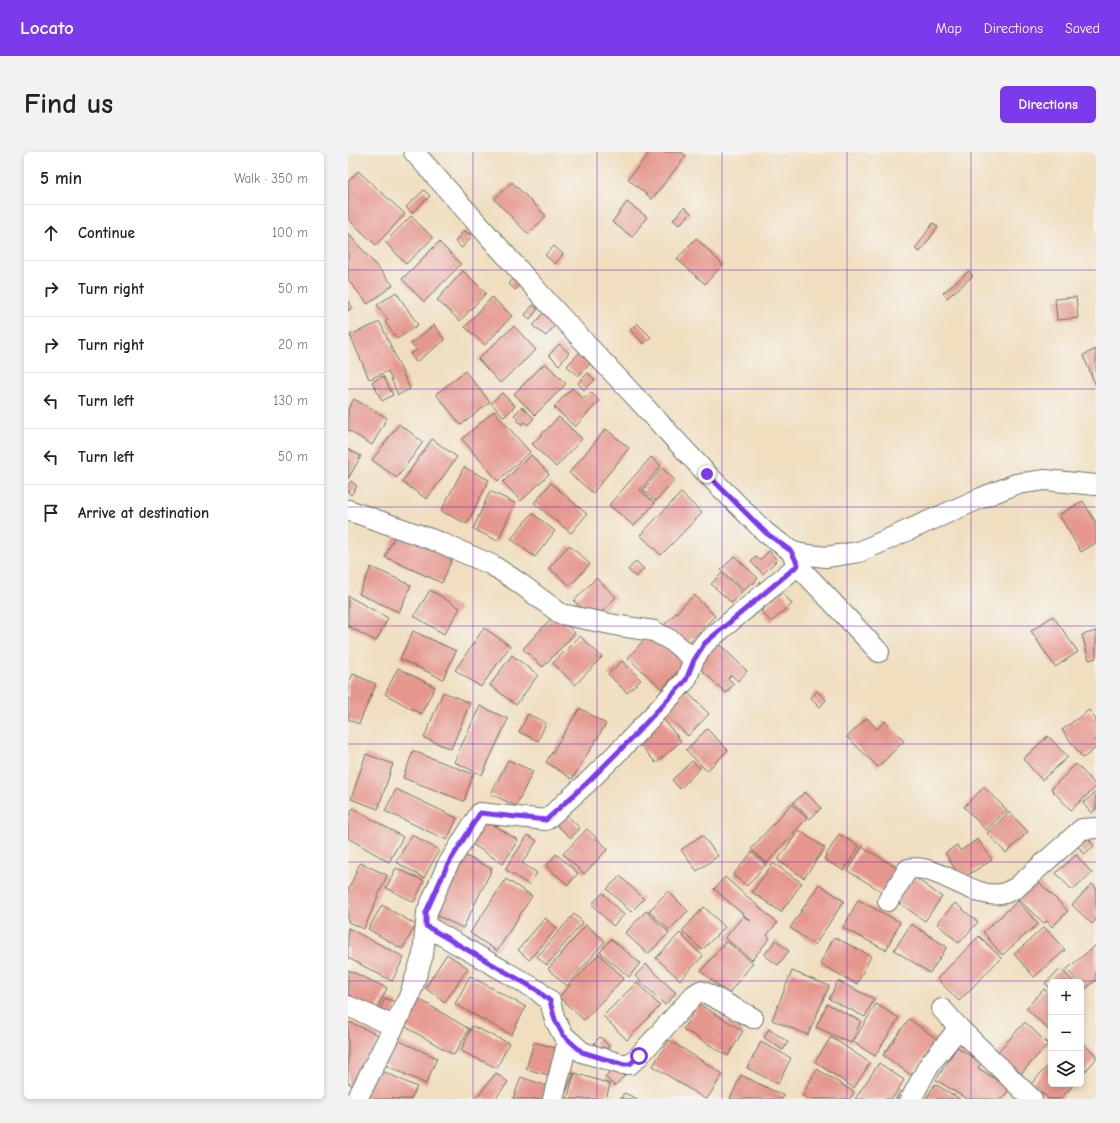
<!DOCTYPE html>
<meta charset="utf-8">
<style>
:root{--surface:#fff;--page:#f2f2f2;--text:#222;--muted:#767676;--line:#e0e0e0;--accent:#7c3aed}
body{margin:0;font-family:"Comic Neue",sans-serif;background:var(--page);color:var(--text)}
.controls{position:absolute;right:12px;bottom:12px;display:grid;overflow:hidden;border-radius:6px;box-shadow:0 2px 6px #0003}
.controls button{width:36px;height:36px;display:grid;place-items:center;padding:0;border:0;border-bottom:1px solid var(--line);background:var(--surface);color:var(--text);font:20px sans-serif}
.stop{position:absolute;width:12px;height:12px;margin:-9px;border:3px solid #7c3aed;border-radius:50%;background:#fff}
.stop.end{background:#7c3aed;border-color:#fff;box-shadow:0 1px 4px #0008}
.list{margin:0;padding:0;list-style:none}
h2{display:flex;justify-content:space-between;align-items:center;height:52px;margin:0;padding:0 16px;font-size:17px}
h2 small{font-size:13px;font-weight:400;color:var(--muted)}
.list li{display:grid;grid-template-columns:26px 1fr auto;gap:12px;align-items:center;box-sizing:border-box;height:56px;padding:0 16px;border-top:1px solid var(--line)}
.list b{display:block;font-size:15px;white-space:nowrap}
.list em{font-size:13px;font-style:normal;color:var(--muted)}
.icon{flex:none;width:22px;height:22px;fill:none;stroke:currentColor;stroke-width:2;stroke-linecap:round;stroke-linejoin:round}
.map{position:relative;flex:none;width:748px;height:947px;overflow:hidden;border-radius:6px}
header{display:flex;align-items:center;gap:24px;box-sizing:border-box;height:56px;padding:0 20px;background:var(--accent);color:#fff}
header strong{font-size:19px}
nav{display:flex;gap:22px;margin-inline-start:auto;font-size:14px}
.intro{display:flex;align-items:center;justify-content:space-between;box-sizing:border-box;height:96px;padding:0 24px}
h1{margin:0;font-size:28px}
.button{padding:10px 18px;border-radius:6px;background:var(--accent);color:#fff;font-size:14px;font-weight:700}
main{display:flex;gap:24px;padding:0 24px}
aside{flex:1;background:var(--surface);border-radius:6px;box-shadow:0 2px 6px #0003}
.map>svg:first-child{display:block}
</style>
<header>
<strong>Locato</strong>
<nav><a>Map</a><a>Directions</a><a>Saved</a></nav>
</header>
<div class="intro"><h1>Find us</h1><a class="button">Directions</a></div>
<main>
<aside>
<h2>5 min<small>Walk · 350 m</small></h2>
<ul class="list">
<li><svg class="icon" aria-label="ahead" viewBox="0 0 24 24"><path d="M12 20V5M6 11l6-6 6 6"/></svg><div><b>Continue</b></div><em>100 m</em></li>
<li><svg class="icon" aria-label="right" viewBox="0 0 24 24"><path d="M7 20v-9h11M14 6l5 5-5 5"/></svg><div><b>Turn right</b></div><em>50 m</em></li>
<li><svg class="icon" aria-label="right" viewBox="0 0 24 24"><path d="M7 20v-9h11M14 6l5 5-5 5"/></svg><div><b>Turn right</b></div><em>20 m</em></li>
<li><svg class="icon" aria-label="left" viewBox="0 0 24 24"><path d="M17 20v-9H6M10 6l-5 5 5 5"/></svg><div><b>Turn left</b></div><em>130 m</em></li>
<li><svg class="icon" aria-label="left" viewBox="0 0 24 24"><path d="M17 20v-9H6M10 6l-5 5 5 5"/></svg><div><b>Turn left</b></div><em>50 m</em></li>
<li><svg class="icon" aria-label="arrive" viewBox="0 0 24 24"><path d="M6 21V4h12l-3 4 3 4H6"/></svg><div><b>Arrive at destination</b></div></li>
</ul>
</aside>
<div class="map">
<svg width="748" height="947" viewBox="0 0 748 947">
<rect width="100%" height="100%" fill="#f6f6f2"/>
<filter id="ink" filterUnits="userSpaceOnUse"><feTurbulence type="fractalNoise" baseFrequency=".025" numOctaves="2"/><feDisplacementMap in="SourceGraphic" scale="8" xChannelSelector="R" yChannelSelector="G"/><feConvolveMatrix kernelMatrix="1 2 1 2 8 2 1 2 1" color-interpolation-filters="sRGB"/></filter>
<filter id="wash" filterUnits="userSpaceOnUse"><feTurbulence type="fractalNoise" baseFrequency=".012" numOctaves="4" result="noise"/><feDisplacementMap in="SourceGraphic" scale="16" xChannelSelector="R" yChannelSelector="G"/><feGaussianBlur stdDeviation="0.9" result="paint"/><feColorMatrix in="noise" values="0 0 0 0 0 0 0 0 0 0 0 0 0 0 0 0 0 1.4 0 .05"/><feComposite in="paint" operator="in"/></filter>
<g filter="url(#wash)">
<rect width="100%" height="100%" fill="#f0debf"/>
<g id="blocks">
<!-- building -->
<g fill="#e5968d">
<polygon points="302,0 333,0 338,4 304,47 280,27"/>
<polygon points="10,19 57,62 28,93 0,67 0,30"/>
<polygon points="164,30 198,64 180,82 146,47"/>
<polygon points="76,38 82,44 64,61 58,55"/>
<polygon points="279,50 299,65 284,85 264,70"/>
<polygon points="336,55 343,61 331,73 325,68"/>
<polygon points="63,64 85,86 58,112 37,90"/>
<polygon points="585,71 590,75 572,100 567,97"/>
<polygon points="116,78 124,84 114,96 107,90"/>
<polygon points="0,81 45,133 20,152 0,128"/>
<polygon points="348,86 375,113 357,132 329,107"/>
<polygon points="91,90 113,112 76,150 54,127"/>
<polygon points="206,94 215,102 207,112 197,103"/>
<polygon points="115,119 138,141 112,169 89,148"/>
<polygon points="621,119 625,124 599,146 595,141"/>
<polygon points="165,127 171,134 167,138 161,132"/>
<polygon points="48,140 70,173 49,187 37,170 40,168 29,153"/>
<polygon points="144,145 164,164 137,193 117,175"/>
<polygon points="728,145 730,166 709,168 707,147"/>
<polygon points="0,149 5,155 0,159"/>
<polygon points="185,153 190,157 182,167 177,163"/>
<polygon points="195,161 208,172 198,184 185,174"/>
<polygon points="32,170 62,237 50,243 40,219 21,227 2,183"/>
<polygon points="289,171 303,185 296,192 282,178"/>
<polygon points="86,173 97,188 68,210 62,202 69,198 63,191"/>
<polygon points="166,174 188,198 152,231 130,207"/>
<polygon points="211,192 221,201 211,213 201,203"/>
<polygon points="748,197 748,234 735,203"/>
<polygon points="233,199 244,210 230,224 219,214"/>
<polygon points="197,211 218,232 187,263 166,242"/>
<polygon points="117,219 142,250 113,273 88,242"/>
<polygon points="240,221 247,228 236,238 230,231"/>
<polygon points="35,224 45,243 34,249 24,230"/>
<polygon points="224,236 236,247 243,240 251,249 227,275 206,255"/>
<polygon points="154,241 167,254 156,265 143,251"/>
<polygon points="6,247 39,266 24,293 0,278 0,257"/>
<polygon points="174,255 186,266 180,273 176,270 174,273 169,268 170,267 166,263"/>
<polygon points="146,259 182,300 150,329 114,287"/>
<polygon points="211,265 234,287 208,315 184,292"/>
<polygon points="51,272 75,290 49,326 24,308"/>
<polygon points="258,277 281,296 245,341 221,321"/>
<polygon points="84,287 109,305 79,347 54,330"/>
<polygon points="0,297 13,304 0,327"/>
<polygon points="183,303 201,322 173,349 155,330"/>
<polygon points="303,305 313,314 292,338 307,351 286,374 261,353"/>
<polygon points="116,315 141,328 119,372 93,359"/>
<polygon points="314,316 327,328 308,349 295,338"/>
<polygon points="3,329 9,334 3,343 0,340 0,333"/>
<polygon points="203,331 239,362 223,381 186,351"/>
<polygon points="142,339 167,351 150,389 125,377"/>
<polygon points="333,341 354,361 313,403 292,383"/>
<polygon points="735,349 748,371 748,391 733,400 711,363"/>
<polygon points="184,361 207,379 187,405 163,387"/>
<polygon points="50,377 106,402 94,431 37,405"/>
<polygon points="221,393 242,412 222,434 201,416"/>
<polygon points="421,399 429,408 415,422 403,410 408,405 412,408"/>
<polygon points="386,404 410,426 405,432 403,430 396,439 373,418"/>
<polygon points="288,409 296,417 288,425 280,418"/>
<polygon points="23,415 63,433 51,460 11,442"/>
<polygon points="374,421 394,440 384,451 363,432"/>
<polygon points="248,426 268,445 246,468 226,449"/>
<polygon points="82,438 112,456 96,482 66,464"/>
<polygon points="434,440 444,452 423,470 413,459"/>
<polygon points="346,443 367,464 336,495 315,474"/>
<polygon points="0,444 40,466 28,489 0,474"/>
<polygon points="207,462 227,481 195,515 175,497"/>
<polygon points="705,464 730,500 707,515 683,479"/>
<polygon points="136,476 162,494 133,535 107,518"/>
<polygon points="65,479 108,499 95,527 52,507"/>
<polygon points="748,479 748,506 741,508 734,483"/>
<polygon points="303,480 337,511 314,537 280,506"/>
<polygon points="232,484 254,505 227,533 205,511"/>
<polygon points="367,488 399,519 390,529 383,523 380,526 386,532 378,541 346,511"/>
<polygon points="164,503 190,523 168,553 142,533"/>
<polygon points="274,509 293,528 279,541 260,522"/>
<polygon points="50,516 87,535 73,562 37,542"/>
<polygon points="5,522 28,532 11,572 0,567 0,532"/>
<polygon points="338,539 361,562 340,584 316,561"/>
<polygon points="469,539 478,548 472,555 463,546"/>
<polygon points="95,540 122,551 103,597 76,586"/>
<polygon points="132,554 160,567 134,623 106,610"/>
<polygon points="232,556 258,572 224,627 198,610"/>
<polygon points="741,558 748,568 748,596 735,606 714,578"/>
<polygon points="180,562 198,571 190,589 171,580"/>
<polygon points="519,566 529,577 537,569 556,589 530,615 499,585"/>
<polygon points="315,567 333,589 308,611 289,589"/>
<polygon points="359,577 380,598 359,619 338,598"/>
<polygon points="700,584 720,605 694,628 675,607"/>
<polygon points="65,599 125,622 116,649 55,626"/>
<polygon points="18,602 45,612 30,657 3,647"/>
<polygon points="160,608 185,619 168,654 143,642"/>
<polygon points="344,609 352,616 332,637 324,628"/>
<polygon points="728,612 748,633 748,635 723,658 703,637"/>
<polygon points="636,635 659,658 638,678 616,655"/>
<polygon points="48,637 109,666 99,688 37,659"/>
<polygon points="457,640 473,656 462,667 445,651"/>
<polygon points="748,640 748,657 743,661 735,651"/>
<polygon points="443,652 459,666 419,711 403,697"/>
<polygon points="5,656 55,685 41,710 0,686 0,666"/>
<polygon points="214,659 232,676 223,686 204,669"/>
<polygon points="661,660 680,680 658,701 639,681"/>
<polygon points="136,667 170,688 155,712 121,690"/>
<polygon points="239,677 260,697 236,722 215,702"/>
<polygon points="451,678 477,696 456,726 430,708"/>
<polygon points="491,682 511,694 496,719 476,707"/>
<polygon points="737,682 746,694 736,702 726,689"/>
<polygon points="64,683 91,698 76,726 48,710"/>
<polygon points="180,683 189,689 174,711 189,721 181,733 157,717"/>
<polygon points="354,683 370,704 349,719 333,698"/>
<polygon points="630,687 644,708 613,727 597,701 609,693 612,699"/>
<polygon points="514,695 553,718 538,742 500,719"/>
<polygon points="404,700 418,712 399,734 385,723"/>
<polygon points="208,702 230,721 220,733 198,714"/>
<polygon points="116,703 144,717 115,776 86,762"/>
<polygon points="728,703 744,721 724,738 708,721"/>
<polygon points="12,711 39,723 16,777 0,770 0,739"/>
<polygon points="425,711 454,731 433,760 404,740"/>
<polygon points="48,716 76,729 66,750 38,736"/>
<polygon points="272,724 296,747 283,760 259,737"/>
<polygon points="565,724 594,745 577,769 548,749"/>
<polygon points="377,725 429,771 419,783 422,786 404,808 377,786 395,764 403,769 366,737"/>
<polygon points="158,727 184,744 149,799 122,781"/>
<polygon points="689,728 720,759 704,775 699,769 696,771 670,747"/>
<polygon points="471,732 496,749 467,793 442,776"/>
<polygon points="744,732 748,736 748,768 744,772 724,753"/>
<polygon points="320,739 340,759 321,778 301,759"/>
<polygon points="255,741 276,763 265,774 244,752"/>
<polygon points="510,748 552,770 538,798 495,776"/>
<polygon points="670,749 690,772 654,803 635,780"/>
<polygon points="607,751 630,770 611,791 589,772"/>
<polygon points="34,753 68,773 54,797 20,777"/>
<polygon points="356,755 377,775 354,798 334,779"/>
<polygon points="298,759 321,781 300,802 277,781"/>
<polygon points="226,762 235,770 199,813 189,805"/>
<polygon points="197,766 209,776 181,808 170,798"/>
<polygon points="563,772 599,795 582,821 546,798"/>
<polygon points="238,773 257,789 219,834 200,817"/>
<polygon points="696,775 717,798 686,825 666,802"/>
<polygon points="0,776 56,805 44,829 0,806"/>
<polygon points="332,781 355,804 332,828 308,806"/>
<polygon points="631,784 653,806 611,849 589,827"/>
<polygon points="486,785 523,804 509,832 472,812"/>
<polygon points="263,787 292,811 281,825 252,800"/>
<polygon points="428,788 441,799 430,813 416,803"/>
<polygon points="378,789 405,811 380,842 353,819"/>
<polygon points="748,793 748,828 736,838 733,835 733,830 729,830 719,817"/>
<polygon points="99,802 120,816 97,850 77,836"/>
<polygon points="251,802 276,826 236,868 211,845"/>
<polygon points="298,812 328,841 317,853 287,824"/>
<polygon points="713,817 726,830 703,830 703,837 697,831"/>
<polygon points="0,818 39,836 27,861 0,848"/>
<polygon points="444,819 481,834 460,883 424,868"/>
<polygon points="122,824 178,855 163,883 107,852"/>
<polygon points="490,829 526,847 517,865 481,847"/>
<polygon points="289,830 312,854 279,888 255,864"/>
<polygon points="696,837 703,844 703,880 678,856"/>
<polygon points="37,846 50,851 42,867 30,862"/>
<polygon points="71,847 121,877 106,903 56,874"/>
<polygon points="351,852 395,879 380,904 335,877"/>
<polygon points="479,852 513,869 503,891 468,875"/>
<polygon points="528,852 551,866 527,904 505,890"/>
<polygon points="561,867 589,887 563,923 535,903"/>
<polygon points="2,870 32,884 9,935 0,931 0,874"/>
<polygon points="677,870 700,892 670,925 647,903"/>
<polygon points="124,874 161,891 149,916 113,899"/>
<polygon points="421,877 440,890 435,898 416,886"/>
<polygon points="43,885 89,906 78,932 31,910"/>
<polygon points="252,885 261,894 256,900 246,891"/>
<polygon points="483,885 522,911 506,936 467,910"/>
<polygon points="321,888 375,922 359,947 357,947 305,914"/>
<polygon points="186,890 211,897 204,924 178,917"/>
<polygon points="413,890 443,906 430,932 399,916"/>
<polygon points="733,890 748,903 748,907 733,924"/>
<polygon points="609,895 633,911 630,916 662,936 654,947 619,947 588,928"/>
<polygon points="703,910 703,932 726,932 712,947 701,947 683,932"/>
<polygon points="531,911 556,928 544,947 507,947"/>
<polygon points="267,914 277,923 267,934 257,925"/>
<polygon points="28,916 69,935 63,947 47,947 44,946 44,947 14,947"/>
<polygon points="218,917 226,921 216,944"/>
<polygon points="469,917 506,940 502,947 460,947 454,943"/>
<polygon points="148,921 160,930 147,947 130,947 128,946"/>
<polygon points="227,921 262,932 258,947 219,947"/>
<polygon points="393,923 436,944 434,947 382,947"/>
<polygon points="173,925 199,934 194,947 165,947"/>
<polygon points="587,932 612,947 578,947"/>
<polygon points="552,939 562,944 560,947 548,947"/>
<polygon points="276,941 290,947 273,947"/>
</g>
</g>
</g>
<g filter="url(#ink)">
<use href="#blocks" fill-opacity="0" stroke="#687565" stroke-width="1"/>
<g fill="none" stroke-linecap="round" stroke-linejoin="round">
<!-- street casing -->
<g stroke="#687565" stroke-width="22">
<g id="street">
<polyline points="66,0 202,153 359,322 418,381 443,399 453,402 478,405 511,400 633,346 668,332 697,328 748,333"/>
<polyline points="0,358 91,390 144,413 170,430 213,462 272,474 306,479 324,489 346,507"/>
<polyline points="444,402 456,420 531,500"/>
<path d="M540 749 560 717C590 710 627 751 657 741 660 740 664 737 668 736L734 677 748 676"/>
<polyline points="78,774 189,838 202,849 207,868 215,883 234,900 273,912 282,912 291,904 346,843 352,839 358,841 405,866"/>
<polyline points="0,854 46,874"/>
<polyline points="594,857 611,876 684,947"/>
<polyline points="9,947 61,845 75,803 79,760 99,714 132,661 198,668 240,630 281,589 338,528 346,507 357,491 450,413"/>
<polyline points="205,947 220,888"/>
<polyline points="563,947 581,913 611,876"/>
</g>
</g>
<!-- street -->
<use href="#street" stroke="#fff" stroke-width="20"/>
</g>
</g>
<g fill="none" stroke-linecap="round" stroke-linejoin="round" filter="url(#ink)">
<!-- route -->
<polyline stroke="#7c3aed" stroke-width="5" points="291,904 282,912 273,912 234,900 215,883 207,868 202,849 189,838 78,774 78,760 99,714 132,661 198,668 240,630 281,589 338,528 346,508 357,491 450,413 443,399 418,381 359,322"/>
</g>
<!-- grid -->
<path fill="none" stroke="#7b2cbf" stroke-width="1" stroke-opacity="0.55" d="M125 0V947M249 0V947M374 0V947M499 0V947M623 0V947M0 118H748M0 237H748M0 355H748M0 474H748M0 592H748M0 710H748M0 829H748"/>
</svg>
<div class="controls">
<button>+</button>
<button>−</button>
<button><svg class="icon" aria-label="layers" viewBox="0 0 24 24"><path d="M12 4l9 5-9 5-9-5zM3 14l9 5 9-5"/></svg></button>
</div>
<div class="stop" style="left:291px;top:904px"></div>
<div class="stop end" style="left:359px;top:322px"></div>
</div>
</main>
